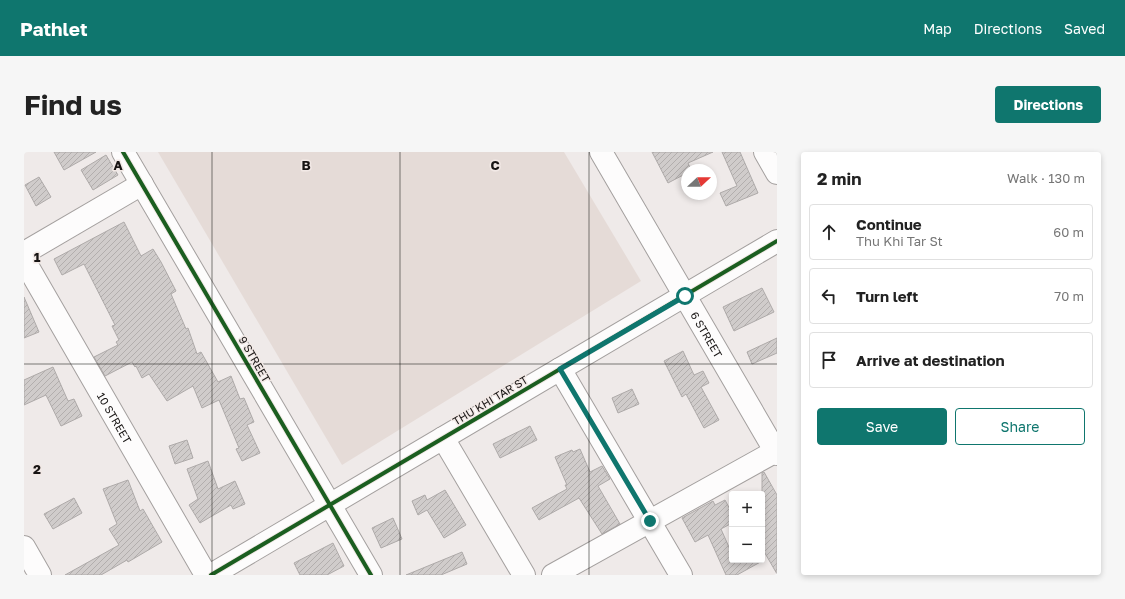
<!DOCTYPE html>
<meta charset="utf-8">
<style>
:root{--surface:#fff;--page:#f6f6f6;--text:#222;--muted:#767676;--line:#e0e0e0;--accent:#0f766e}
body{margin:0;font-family:"Golos Text",sans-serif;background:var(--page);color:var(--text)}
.controls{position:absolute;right:12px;bottom:12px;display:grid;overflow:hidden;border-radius:4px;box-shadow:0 2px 6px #0003}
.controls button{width:36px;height:36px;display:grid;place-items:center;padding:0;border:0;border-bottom:1px solid var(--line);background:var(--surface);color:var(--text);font:20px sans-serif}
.compass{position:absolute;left:657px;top:12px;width:36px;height:36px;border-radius:50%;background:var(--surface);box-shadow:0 2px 6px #0003;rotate:68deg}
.stop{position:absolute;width:12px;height:12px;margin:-9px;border:3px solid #0f766e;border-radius:50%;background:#fff}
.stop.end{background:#0f766e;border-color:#fff;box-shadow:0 1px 4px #0008}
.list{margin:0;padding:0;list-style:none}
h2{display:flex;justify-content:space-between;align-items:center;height:52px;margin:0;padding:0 16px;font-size:17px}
h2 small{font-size:13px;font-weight:400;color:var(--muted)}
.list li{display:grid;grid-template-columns:26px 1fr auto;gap:12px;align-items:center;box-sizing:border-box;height:56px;margin:0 8px 8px;padding:0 8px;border:1px solid var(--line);border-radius:4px}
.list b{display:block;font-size:15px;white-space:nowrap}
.list p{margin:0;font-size:13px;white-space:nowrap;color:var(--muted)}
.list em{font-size:13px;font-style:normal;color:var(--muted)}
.actions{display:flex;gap:8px;padding:12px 16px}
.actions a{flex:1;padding:9px 0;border:1px solid var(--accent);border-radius:4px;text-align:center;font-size:14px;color:var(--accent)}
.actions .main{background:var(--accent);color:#fff}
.icon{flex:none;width:22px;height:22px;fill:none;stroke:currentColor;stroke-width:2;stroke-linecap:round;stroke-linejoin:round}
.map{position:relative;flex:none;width:753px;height:423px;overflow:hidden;border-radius:4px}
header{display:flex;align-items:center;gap:24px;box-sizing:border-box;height:56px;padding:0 20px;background:var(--accent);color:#fff}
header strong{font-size:19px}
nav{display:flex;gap:22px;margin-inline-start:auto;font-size:14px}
.intro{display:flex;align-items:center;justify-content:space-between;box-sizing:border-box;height:96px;padding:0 24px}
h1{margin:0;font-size:28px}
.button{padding:10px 18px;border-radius:4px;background:var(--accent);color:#fff;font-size:14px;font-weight:700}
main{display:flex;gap:24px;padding:0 24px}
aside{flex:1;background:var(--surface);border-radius:4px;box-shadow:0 2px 6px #0003}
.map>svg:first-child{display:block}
</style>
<header>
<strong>Pathlet</strong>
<nav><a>Map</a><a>Directions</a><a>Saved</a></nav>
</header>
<div class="intro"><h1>Find us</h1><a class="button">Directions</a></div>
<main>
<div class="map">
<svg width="753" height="423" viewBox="0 0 753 423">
<defs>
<pattern id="building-hatch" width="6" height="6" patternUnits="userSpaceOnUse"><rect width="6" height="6" fill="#d0cccb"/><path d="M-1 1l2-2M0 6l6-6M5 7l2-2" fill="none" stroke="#b2aead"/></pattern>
</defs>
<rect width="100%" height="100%" fill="#efeae9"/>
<!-- built -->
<polygon fill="#e5dbd7" points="134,0 540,0 617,129 318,313"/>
<!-- building -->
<g fill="url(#building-hatch)" stroke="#aeaaa9">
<polygon points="30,0 72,0 40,18"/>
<polygon points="628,0 689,0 664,11 667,18 663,18 663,21 644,31"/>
<polygon points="698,0 716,0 734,41 702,54 696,41 713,34"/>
<polygon points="82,3 94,23 69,38 57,18"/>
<polygon points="15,25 27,45 12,54 1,33"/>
<polygon points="100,70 117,104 129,97 137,110 152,139 147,142 162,177 164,176 173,202 177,200 194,230 207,224 216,247 220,246 230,270 223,273 236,301 218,309 212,297 215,296 195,248 178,256 169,234 143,249 125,222 118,226 112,214 111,215 108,210 81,224 70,205 94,193 92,190 95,188 88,174 91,173 60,112 38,123 30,107"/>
<polygon points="738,136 750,160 710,179 699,155"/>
<polygon points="0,145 15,180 0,186"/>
<polygon points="753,186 753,201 728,212 723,200"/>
<polygon points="659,199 670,223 679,219 685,231 677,235 695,268 680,276 662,242 658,245 640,209"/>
<polygon points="29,215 44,249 50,247 58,264 37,274 22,243 0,253 0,228"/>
<polygon points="608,237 615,252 594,261 588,246"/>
<polygon points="506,274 513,288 476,306 469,292"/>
<polygon points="163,288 169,306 151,312 145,294"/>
<polygon points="556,297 566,320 578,314 586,327 574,334 596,372 578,382 555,346 515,368 508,356 543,337 541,333 543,333 531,305 548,298 549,300"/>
<polygon points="184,309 194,337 211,329 221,352 209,357 207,353 176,371 165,353 174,347 163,317"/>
<polygon points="740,320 753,343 753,422 738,396 738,321"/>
<polygon points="104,328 116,359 119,357 138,390 104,410 103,408 77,423 41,423 95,393 85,377 93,372 79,337"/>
<polygon points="421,338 442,373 420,386 403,358 394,363 388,349 401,343 403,348"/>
<polygon points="50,346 58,361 29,377 20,362"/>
<polygon points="701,348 708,361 708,371 697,377 708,402 708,408 740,408 713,423 702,423 684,383 671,390 658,366 689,349 691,353"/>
<polygon points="369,366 378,387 357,396 348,376"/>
<polygon points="309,391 320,414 303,423 276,423 270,411"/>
<polygon points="438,400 443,412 417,423 382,423"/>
</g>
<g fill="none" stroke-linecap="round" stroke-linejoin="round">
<!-- minor casing -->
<g stroke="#a4a09f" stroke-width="24">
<g id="minor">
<polyline points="99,0 347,423"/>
<path id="s1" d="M577 0 753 302"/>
<polyline points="741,0 753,21"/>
<polyline points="0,101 118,32"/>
<path id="s2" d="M0 108 182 423"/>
<polyline points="536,217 657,423"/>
<polyline points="419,286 500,423"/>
<polyline points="0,395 16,423"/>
<polyline points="187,423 753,89"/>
<polyline points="529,423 752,299"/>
</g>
</g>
<!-- minor -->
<use href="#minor" stroke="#fdfcfc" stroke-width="22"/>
<!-- cycleway casing -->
<g stroke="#f2e9e6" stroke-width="6">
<g id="cycleway">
<polyline points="99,0 347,423"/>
<polyline points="187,423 753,89"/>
</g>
</g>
<!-- cycleway -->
<use href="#cycleway" stroke="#1b5e20" stroke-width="4"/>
</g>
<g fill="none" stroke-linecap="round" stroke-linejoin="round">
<!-- route -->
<polyline stroke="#0f766e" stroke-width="5" points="626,369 536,217 661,144"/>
</g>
<!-- grid -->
<path fill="none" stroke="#181514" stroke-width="1" stroke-opacity="0.55" d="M188 0V423M376 0V423M565 0V423M0 212H753"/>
<g text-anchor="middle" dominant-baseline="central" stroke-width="3" stroke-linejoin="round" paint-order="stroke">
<!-- street labels -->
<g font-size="11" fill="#181514" stroke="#f2e9e6">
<text stroke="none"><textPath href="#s1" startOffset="211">6 STREET</textPath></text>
<text transform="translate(231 207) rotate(60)">9 STREET</text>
<text transform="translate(466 248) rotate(-31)">THU KHI TAR ST</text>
<text stroke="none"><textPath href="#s2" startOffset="182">10 STREET</textPath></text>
</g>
</g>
<g font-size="13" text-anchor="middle" font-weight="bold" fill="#181514" stroke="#f2e9e6" stroke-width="3" stroke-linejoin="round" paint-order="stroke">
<text x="94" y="18">A</text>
<text x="282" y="18">B</text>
<text x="471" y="18">C</text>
<text x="13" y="110">1</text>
<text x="13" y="322">2</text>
</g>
</svg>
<div class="controls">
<button>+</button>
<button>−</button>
</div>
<svg class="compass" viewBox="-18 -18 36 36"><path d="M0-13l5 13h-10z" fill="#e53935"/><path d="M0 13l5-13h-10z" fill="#767676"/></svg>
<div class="stop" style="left:661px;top:144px"></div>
<div class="stop end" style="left:626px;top:369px"></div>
</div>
<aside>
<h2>2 min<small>Walk · 130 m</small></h2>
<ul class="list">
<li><svg class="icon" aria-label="ahead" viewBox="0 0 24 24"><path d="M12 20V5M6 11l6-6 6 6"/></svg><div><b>Continue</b><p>Thu Khi Tar St</p></div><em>60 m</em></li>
<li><svg class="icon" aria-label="left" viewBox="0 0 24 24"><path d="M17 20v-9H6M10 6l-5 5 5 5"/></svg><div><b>Turn left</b></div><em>70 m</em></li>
<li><svg class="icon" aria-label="arrive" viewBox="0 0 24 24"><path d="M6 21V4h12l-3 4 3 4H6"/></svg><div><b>Arrive at destination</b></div></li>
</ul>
<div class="actions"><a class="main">Save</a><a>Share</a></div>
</aside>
</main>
